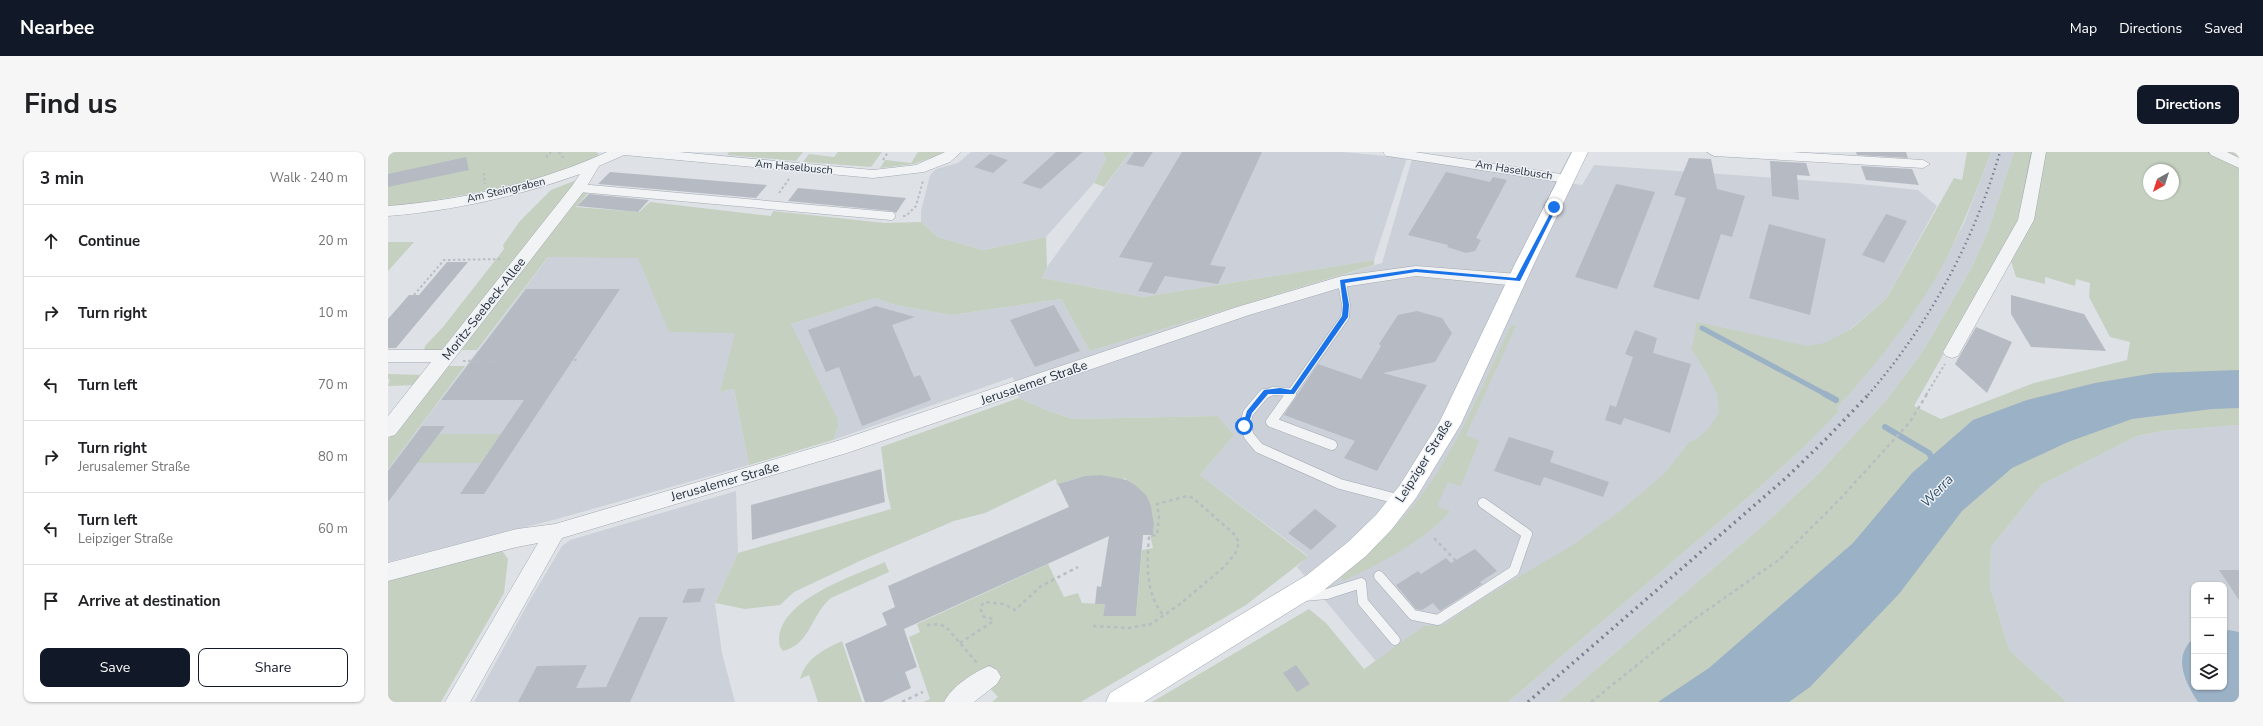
<!DOCTYPE html>
<meta charset="utf-8">
<style>
:root{--surface:#fff;--page:#f6f6f6;--text:#202124;--muted:#757577;--line:#e0e0e0;--accent:#111827}
body{margin:0;font-family:"Nunito Sans",sans-serif;background:var(--page);color:var(--text)}
.controls{position:absolute;right:12px;bottom:12px;display:grid;overflow:hidden;border-radius:8px;box-shadow:0 1px 3px #0004}
.controls button{width:36px;height:36px;display:grid;place-items:center;padding:0;border:0;border-bottom:1px solid var(--line);background:var(--surface);color:var(--text);font:20px sans-serif}
.compass{position:absolute;left:1755px;top:12px;width:36px;height:36px;border-radius:50%;background:var(--surface);box-shadow:0 1px 3px #0004;rotate:219deg}
.stop{position:absolute;width:12px;height:12px;margin:-9px;border:3px solid #1a73e8;border-radius:50%;background:#fff}
.stop.end{background:#1a73e8;border-color:#fff;box-shadow:0 1px 4px #0008}
.list{margin:0;padding:0;list-style:none}
h2{display:flex;justify-content:space-between;align-items:center;height:52px;margin:0;padding:0 16px;font-size:17px}
h2 small{font-size:13px;font-weight:400;color:var(--muted)}
.list li{display:grid;grid-template-columns:26px 1fr auto;gap:12px;align-items:center;box-sizing:border-box;height:72px;padding:0 16px;border-top:1px solid var(--line)}
.list b{display:block;font-size:15px;white-space:nowrap}
.list p{margin:0;font-size:13px;white-space:nowrap;color:var(--muted)}
.list em{font-size:13px;font-style:normal;color:var(--muted)}
.actions{display:flex;gap:8px;padding:12px 16px}
.actions a{flex:1;padding:9px 0;border:1px solid var(--accent);border-radius:8px;text-align:center;font-size:14px;color:var(--accent)}
.actions .main{background:var(--accent);color:#fff}
.icon{flex:none;width:22px;height:22px;fill:none;stroke:currentColor;stroke-width:2;stroke-linecap:round;stroke-linejoin:round}
.map{position:relative;flex:none;width:1851px;height:550px;overflow:hidden;border-radius:8px}
header{display:flex;align-items:center;gap:24px;box-sizing:border-box;height:56px;padding:0 20px;background:var(--accent);color:#fff}
header strong{font-size:19px}
nav{display:flex;gap:22px;margin-inline-start:auto;font-size:14px}
.intro{display:flex;align-items:center;justify-content:space-between;box-sizing:border-box;height:96px;padding:0 24px}
h1{margin:0;font-size:28px}
.button{padding:10px 18px;border-radius:8px;background:var(--accent);color:#fff;font-size:14px;font-weight:700}
main{display:flex;gap:24px;padding:0 24px}
aside{flex:1;background:var(--surface);border-radius:8px;box-shadow:0 1px 3px #0004}
.map>svg:first-child{display:block}
</style>
<header>
<strong>Nearbee</strong>
<nav><a>Map</a><a>Directions</a><a>Saved</a></nav>
</header>
<div class="intro"><h1>Find us</h1><a class="button">Directions</a></div>
<main>
<aside>
<h2>3 min<small>Walk · 240 m</small></h2>
<ul class="list">
<li><svg class="icon" aria-label="ahead" viewBox="0 0 24 24"><path d="M12 20V5M6 11l6-6 6 6"/></svg><div><b>Continue</b></div><em>20 m</em></li>
<li><svg class="icon" aria-label="right" viewBox="0 0 24 24"><path d="M7 20v-9h11M14 6l5 5-5 5"/></svg><div><b>Turn right</b></div><em>10 m</em></li>
<li><svg class="icon" aria-label="left" viewBox="0 0 24 24"><path d="M17 20v-9H6M10 6l-5 5 5 5"/></svg><div><b>Turn left</b></div><em>70 m</em></li>
<li><svg class="icon" aria-label="right" viewBox="0 0 24 24"><path d="M7 20v-9h11M14 6l5 5-5 5"/></svg><div><b>Turn right</b><p>Jerusalemer Straße</p></div><em>80 m</em></li>
<li><svg class="icon" aria-label="left" viewBox="0 0 24 24"><path d="M17 20v-9H6M10 6l-5 5 5 5"/></svg><div><b>Turn left</b><p>Leipziger Straße</p></div><em>60 m</em></li>
<li><svg class="icon" aria-label="arrive" viewBox="0 0 24 24"><path d="M6 21V4h12l-3 4 3 4H6"/></svg><div><b>Arrive at destination</b></div></li>
</ul>
<div class="actions"><a class="main">Save</a><a>Share</a></div>
</aside>
<div class="map">
<svg width="1851" height="550" viewBox="0 0 1851 550">
<rect width="100%" height="100%" fill="#dee2e7"/>
<!-- built -->
<g fill="#ccd1d9" fill-rule="evenodd">
<polygon points="583,0 715,0 718,7 706,31 658,85 595,98 550,85 533,70 533,59 542,23 548,17 570,11"/>
<polygon points="742,0 955,0 1019,6 986,108 755,145 654,126 659,115"/>
<polygon points="1603,0 1626,0 1600,79 1584,115 1535,199 1500,246 1431,321 1378,371 1170,550 1120,550 1365,341 1413,298 1450,259 1449,256 1512,179 1556,110 1577,69"/>
<polygon points="1024,7 1194,33 1206,13 1472,32 1530,38 1549,54 1498,147 1241,362 997,520 909,415 920,404 812,323 846,283 830,264 685,267 658,258 631,246 625,225 445,288 450,276 403,172 487,146 507,153 563,163 673,147 702,199 994,111"/>
<polygon points="174,87 388,127 332,240 346,237 361,313 169,367 0,410 0,317"/>
<path d="M1851 273V550H1679L1621 498 1602 435 1603 395 1653 333 1749 284 1774 279ZM1806 433H1836V535H1806Z"/>
<polygon points="348,339 350,401 327,451 334,501 347,550 86,550 139,453 174,394 182,388"/>
</g>
<!-- green -->
<g fill="#c5d0c0" fill-rule="evenodd">
<path d="M0 0H208L211 2C196 23 39 51 8 54H0Z"/>
<polygon points="341,0 415,0 408,9 339,3"/>
<polygon points="450,0 494,0 483,15 415,10 421,2 446,5"/>
<polygon points="530,0 559,0 526,12 492,16 497,8 523,11"/>
<polygon points="715,0 742,0 716,35 706,31 718,7"/>
<path d="M1579 0H1603C1589 37 1575 74 1557 109 1529 162 1489 211 1449 256L1451 259 1413 298 1365 341 1120 550H764L921 457 938 471 976 517 1036 474 1055 473 1095 446 1183 394 1232 359 1277 321 1301 290 1309 287 1321 276 1331 261 1329 242 1319 222 1303 196C1307 189 1306 179 1309 170L1419 194 1436 191 1463 177 1498 147 1566 26 1574 28Z"/>
<path d="M1626 0H1647L1632 67 1526 254 1553 267 1646 231 1739 208 1742 190 1722 185 1701 145 1702 131 1688 127 1687 134 1657 125V132L1628 125 1623 109 1654 0H1851V273L1774 279 1749 284 1653 333 1603 395 1602 435 1621 498 1679 550H1170L1378 371 1431 321 1500 246 1535 199 1584 115 1600 79ZM1761 18H1785V42H1761Z"/>
<polygon points="191,27 54,199 36,199 37,194 55,175 116,97 115,93 132,69 163,38"/>
<polygon points="195,40 201,40 188,55 251,60 262,50 383,64 385,59 497,71 533,70 550,85 595,98 658,85 659,115 654,126 755,145 986,108 986,113 702,199 673,147 563,163 507,153 487,146 403,172 449,266 450,276 445,288 361,313 346,237 332,240 347,181 281,180 250,106 160,105 89,198 70,198"/>
<polygon points="0,90 26,90 0,119"/>
<path d="M1123 173 1128 174 1078 283 1091 289 1073 334 1060 330 1049 354 1062 359C1040 387 989 413 956 429L952 425C978 401 1007 378 1028 350 1069 299 1095 232 1123 173Z"/>
<polygon points="57,214 77,214 0,317 0,287"/>
<polygon points="0,222 36,223 29,233 0,234 2,227 0,227"/>
<path d="M631 246 658 258 685 267 830 264 846 283 812 323 920 405 858 453 693 550H604L610 545 591 524 556 550H535L542 547 521 485 532 480 529 472 660 412 676 445 690 441 694 451 717 452 715 464H748L754 398 765 396 762 383 765 382C768 356 758 339 736 326L734 328C708 322 694 323 669 333L668 327 597 361 566 369 474 408 406 440 392 453 357 457 327 451 350 401 503 357 499 340 493 295Z"/>
<polygon points="51,282 113,282 93,311 30,311"/>
<polygon points="105,398 115,400 120,407 116,441 53,550 0,550 0,426"/>
<path d="M497 410 501 420 443 446C423 462 423 492 395 499L392 495C382 450 466 424 497 410Z"/>
<path d="M454 489 474 550H430L421 523 412 527C418 506 435 498 454 489Z"/>
</g>
<!-- water -->
<g fill="#9bb1c5">
<polygon points="1851,218 1851,256 1824,257 1744,267 1680,290 1624,316 1574,359 1511,442 1422,535 1401,550 1270,550 1321,516 1465,391 1524,321 1585,268 1639,248 1707,231 1767,221"/>
<path d="M1841 478 1851 480V550H1810C1797 530 1784 504 1806 486V535H1836V479Z"/>
</g>
<g fill="none" stroke-linecap="round" stroke-linejoin="round">
<!-- stream-far1 -->
<polyline stroke="#9bb1c5" stroke-width="5" points="1314,176 1439,243"/>
<!-- stream -->
<g stroke="#9bb1c5" stroke-width="6">
<polyline points="1437,242 1448,248"/>
<polyline points="1497,275 1541,301 1546,310"/>
</g>
</g>
<!-- building -->
<g fill="#b6bbc3">
<polygon points="668,0 695,0 653,37 634,31"/>
<polygon points="746,0 765,0 755,15 738,12"/>
<polygon points="794,0 874,0 822,113 838,115 830,132 777,124 767,142 750,139 765,111 731,105"/>
<polygon points="1468,0 1518,0 1520,6 1469,3"/>
<polygon points="602,2 620,8 605,21 586,15"/>
<polygon points="78,5 81,18 0,35 0,22"/>
<polygon points="1301,6 1323,7 1329,37 1357,44 1344,85 1333,82 1311,148 1265,135 1298,46 1286,43"/>
<polygon points="1382,9 1418,11 1422,24 1409,23 1411,48 1384,44"/>
<polygon points="1473,14 1524,17 1531,33 1478,28"/>
<polygon points="222,20 379,33 368,46 210,32"/>
<polygon points="1058,20 1102,30 1105,25 1119,28 1088,86 1093,88 1087,99 1078,101 1059,95 1060,93 1020,83"/>
<polygon points="1228,32 1267,40 1229,137 1187,125"/>
<polygon points="410,36 518,46 508,61 503,59 400,49"/>
<polygon points="201,42 261,48 250,60 189,54"/>
<polygon points="1498,62 1519,69 1496,111 1474,103"/>
<polygon points="1381,72 1438,87 1422,163 1361,146"/>
<polygon points="59,110 80,110 8,196 0,196 0,167 21,143 31,143"/>
<polygon points="138,137 232,137 96,342 72,342 136,248 53,248"/>
<polygon points="1623,143 1696,162 1718,199 1643,195 1623,162"/>
<polygon points="666,153 692,199 647,215 622,168"/>
<polygon points="488,154 527,165 504,173 526,225 532,223 543,248 474,274 451,215 438,220 420,178"/>
<polygon points="1029,159 1054,166 1064,181 1047,210 995,221 1039,233 989,319 956,306 967,289 896,263 930,212 973,227 993,194 991,192 1010,163"/>
<polygon points="1588,175 1624,190 1599,241 1567,212"/>
<polygon points="1247,178 1269,186 1265,201 1303,212 1282,281 1236,266 1233,273 1217,268 1222,253 1228,255 1245,205 1237,202"/>
<polygon points="34,274 57,274 0,350 0,319"/>
<polygon points="1121,285 1166,299 1162,310 1221,330 1215,345 1156,325 1152,334 1106,319"/>
<polygon points="493,317 497,350 364,388 363,353"/>
<polygon points="713,323 739,328 747,333 758,343 763,354 766,372 765,383 755,383 748,464 715,464 717,452 707,452 709,434 713,435 721,384 516,477 529,515 517,520 523,536 494,550 477,550 457,492 499,473 494,461 507,455 500,434 681,355 670,332 697,324"/>
<polygon points="927,357 949,374 923,398 900,381"/>
<polygon points="1087,397 1109,419 1092,430 1094,432 1052,459 1045,451 1034,458 1028,457 1008,433 1030,419 1033,422 1058,406 1063,411"/>
<polygon points="1831,418 1851,418 1851,448"/>
<polygon points="317,436 312,450 294,451 300,437"/>
<polygon points="251,465 280,465 242,550 130,550 149,514 199,513 188,536 218,535"/>
<polygon points="908,513 922,532 909,540 895,521"/>
</g>
<g fill="none" stroke-linecap="round" stroke-linejoin="round">
<!-- lane-far1 casing -->
<g stroke="#a4a9b1" stroke-width="9">
<g id="lane-far1">
<polyline points="1000,0 1179,27"/>
<polyline points="191,36 503,64"/>
<polyline points="875,243 885,239 904,240"/>
<polyline points="902,243 957,165 958,153 954,130"/>
</g>
</g>
<!-- lane casing -->
<g stroke="#a4a9b1" stroke-width="11">
<g id="lane">
<polyline points="876,242 860,261 857,273 861,284 871,296 952,332 1013,348"/>
<polyline points="903,242 883,270 944,293"/>
<polyline points="991,424 1025,463 1050,468 1126,419 1139,382 1095,351"/>
<polyline points="916,444 939,442 973,431 975,450 1007,488"/>
</g>
</g>
<!-- street casing -->
<g stroke="#a4a9b1" stroke-width="1">
<g id="street">
<path d="M219 0H291L485 18 528 13 557 0H573L562 10 536 20 485 26 236 3 211 14 196 39 7 283 0 285V264L43 210H0V198H54L184 34 192 22C131 44 64 59 0 64V54C74 48 152 31 219 0Z"/>
<polygon points="1319,0 1403,0 1535,8 1542,12 1535,16 1326,4"/>
<polygon points="1644,0 1658,0 1646,68 1570,204 1564,206 1558,204 1555,200 1630,68"/>
<polygon points="1821,0 1839,0 1851,6 1851,16 1823,3"/>
<polygon points="1028,114 1130,122 1136,124 1138,128 1136,132 1130,134 1028,124 955,135 861,163 459,301 174,386 82,550 57,550 150,391 129,395 0,429 0,411 129,377 167,372 449,289 849,155 954,124"/>
<path d="M601 514 609 518 613 525 609 532 586 550H556C563 535 586 520 601 514Z"/>
</g>
</g>
<!-- primary casing -->
<g stroke="#9ea7b2" stroke-width="1">
<polygon id="primary" points="1184,0 1200,0 1145,114 1073,272 1028,346 1004,377 978,404 936,438 756,550 718,550 722,541 919,423 960,390 988,363 1012,333 1052,269 1126,114"/>
</g>
<!-- path-far1 -->
<g stroke="#b9bdc1" stroke-width="2" stroke-dasharray="2.5 2.5" stroke-linecap="butt">
<polyline points="171,0 177,8"/>
<polyline points="158,5 163,0"/>
<polyline points="495,8 500,0"/>
<polyline points="96,21 97,32"/>
<polyline points="391,41 401,27"/>
<polyline points="515,64 518,64 528,54 535,29"/>
<polyline points="26,143 56,108 115,107"/>
<polyline points="151,208 191,208"/>
<polyline points="75,209 114,208"/>
<polyline points="1538,243 1557,212"/>
</g>
<!-- path -->
<g stroke="#b9bdc1" stroke-width="2.5" stroke-dasharray="3.5 3.5" stroke-linecap="butt">
<polyline points="1046,386 1068,409"/>
<polyline points="539,473 552,472 560,477 589,511"/>
<path d="M705 474 741 476 763 472 792 452 836 415 847 402 851 390 845 381 805 346 799 344 769 352 771 365 769 383 761 384C759 412 757 440 775 463"/>
<polyline points="572,491 604,470 605,467 596,465 592,456 596,450 616,452 627,458 653,434 690,415"/>
<polyline points="514,550 535,540"/>
<polyline points="1203,550 1305,468 1392,407 1452,347 1522,270 1539,242"/>
</g>
<!-- lane-far1 -->
<use href="#lane-far1" stroke="#f1f3f5" stroke-width="8"/>
<!-- lane -->
<use href="#lane" stroke="#f1f3f5" stroke-width="10"/>
<!-- street -->
<use href="#street" fill="#f1f3f5" fill-rule="evenodd"/>
<!-- primary -->
<use href="#primary" fill="#fff" fill-rule="evenodd"/>
<!-- rail-far1 -->
<path stroke="#798290" stroke-width="2.5" stroke-dasharray="1.5 3.5" stroke-linecap="butt" d="M1480 243C1542 171 1585 91 1612 0"/>
<!-- rail -->
<polyline stroke="#798290" stroke-width="3.5" stroke-dasharray="2 4.5" stroke-linecap="butt" points="1140,550 1399,325 1438,287 1481,242"/>
</g>
<!-- route -->
<polygon fill="#1a73e8" points="1166,54 1169,55 1132,129 1028,120 957,131 961,153 960,165 906,242 880,242 864,261 859,276 854,276 859,259 876,238 892,236 903,238 954,164 955,153 952,128 1028,117 1128,126"/>
<g text-anchor="middle" dominant-baseline="central" stroke-width="3" stroke-linejoin="round" paint-order="stroke">
<!-- far-street labels -->
<g font-size="11" fill="#28313d" stroke="#edf1f5">
<text transform="translate(406 15) rotate(5)">Am Haselbusch</text>
<text transform="translate(1126 18) rotate(9)">Am Haselbusch</text>
<text transform="translate(118 38) rotate(-13)">Am Steingraben</text>
</g>
<!-- street labels -->
<g font-size="13" fill="#28313d" stroke="#edf1f5">
<text transform="translate(96 157) rotate(-52)">Moritz-Seebeck-Allee</text>
<text transform="translate(646 231) rotate(-19)">Jerusalemer Straße</text>
<text transform="translate(1036 309) rotate(-58)">Leipziger Straße</text>
<text transform="translate(337 330) rotate(-16)">Jerusalemer Straße</text>
</g>
<!-- water labels -->
<g font-size="14" font-style="italic" fill="#35516e" stroke="#edf1f5">
<text transform="translate(1549 339) rotate(-46)">Werra</text>
</g>
</g>
</svg>
<div class="controls">
<button>+</button>
<button>−</button>
<button><svg class="icon" aria-label="layers" viewBox="0 0 24 24"><path d="M12 4l9 5-9 5-9-5zM3 14l9 5 9-5"/></svg></button>
</div>
<svg class="compass" viewBox="-18 -18 36 36"><path d="M0-13l5 13h-10z" fill="#e53935"/><path d="M0 13l5-13h-10z" fill="#757577"/></svg>
<div class="stop" style="left:856px;top:274px"></div>
<div class="stop end" style="left:1166px;top:55px"></div>
</div>
</main>
